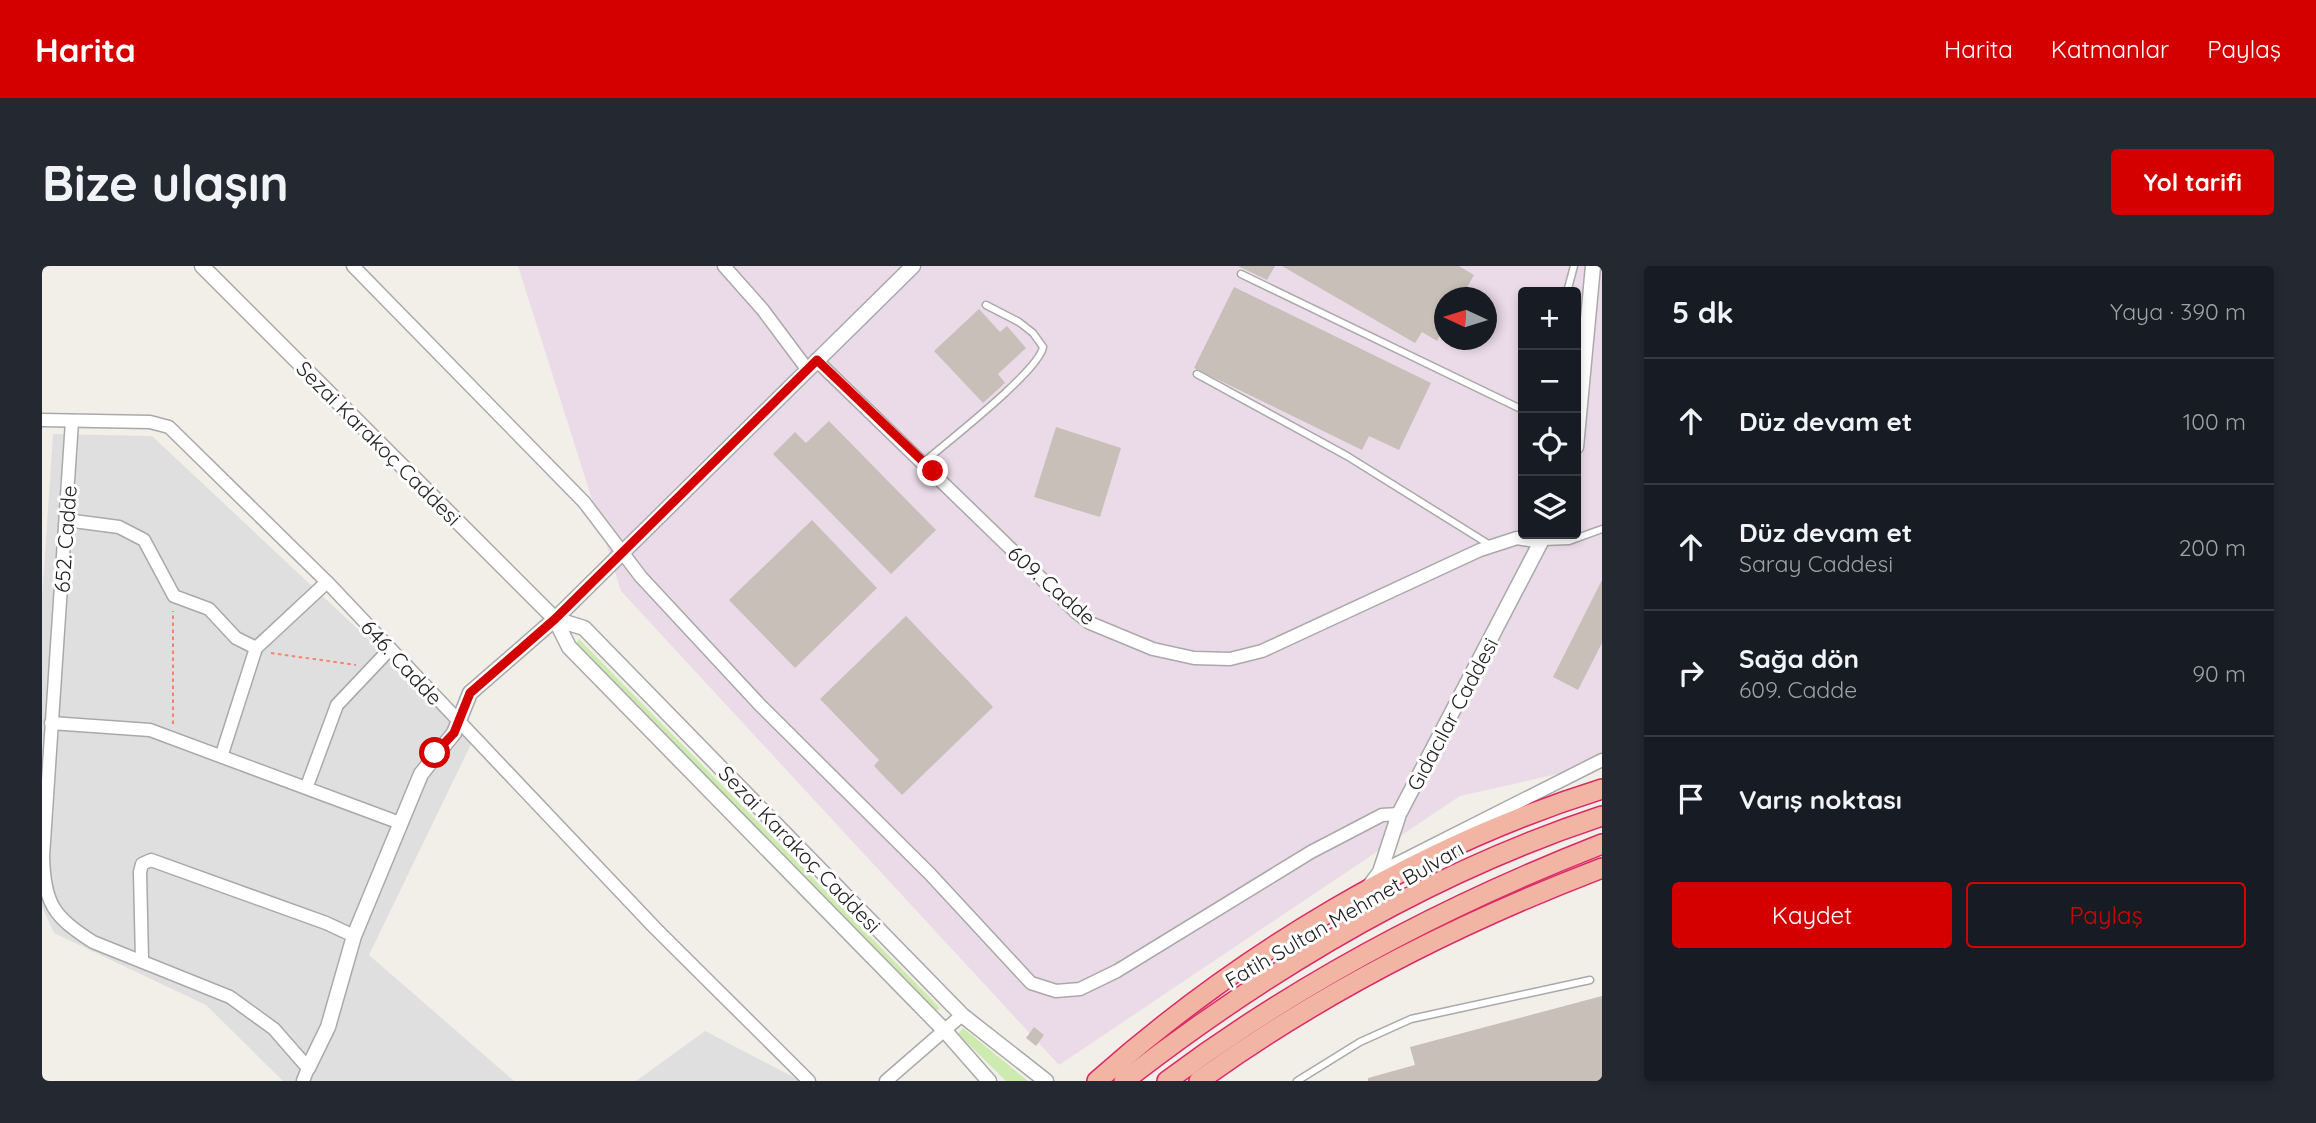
<!DOCTYPE html>
<html lang="tr">
<meta charset="utf-8">
<style>
:root{--surface:#171b24;--page:#242831;--text:#f1f3f6;--muted:#9ea1a6;--line:#363941;--accent:#d40000}
body{margin:0;font-family:Quicksand,sans-serif;background:var(--page);color:var(--text)}
.controls{position:absolute;right:21px;top:21px;display:grid;overflow:hidden;border-radius:7px;box-shadow:0 4px 10px #0003}
.controls button{width:63px;height:63px;display:grid;place-items:center;padding:0;border:0;border-bottom:2px solid var(--line);background:var(--surface);color:var(--text);font:35px sans-serif}
.compass{position:absolute;left:1392px;top:21px;width:63px;height:63px;border-radius:50%;background:var(--surface);box-shadow:0 4px 10px #0003;rotate:274deg}
.stop{position:absolute;width:21px;height:21px;margin:-16px;border:5px solid #d40000;border-radius:50%;background:#fff}
.stop.end{background:#d40000;border-color:#fff;box-shadow:0 2px 7px #0008}
.list{margin:0;padding:0;list-style:none}
h2{display:flex;justify-content:space-between;align-items:center;height:91px;margin:0;padding:0 28px;font-size:30px}
h2 small{font-size:23px;font-weight:400;color:var(--muted)}
.list li{display:grid;grid-template-columns:46px 1fr auto;gap:21px;align-items:center;box-sizing:border-box;height:126px;padding:0 28px;border-top:2px solid var(--line)}
.list b{display:block;font-size:26px;white-space:nowrap}
.list p{margin:0;font-size:23px;white-space:nowrap;color:var(--muted)}
.list em{font-size:23px;font-style:normal;color:var(--muted)}
.actions{display:flex;gap:14px;padding:21px 28px}
.actions a{flex:1;padding:16px 0;border:2px solid var(--accent);border-radius:7px;text-align:center;font-size:24px;color:var(--accent)}
.actions .main{background:var(--accent);color:#fff}
.icon{flex:none;width:38px;height:38px;fill:none;stroke:currentColor;stroke-width:2;stroke-linecap:round;stroke-linejoin:round}
.map{position:relative;flex:none;width:1560px;height:815px;overflow:hidden;border-radius:7px}
header{display:flex;align-items:center;gap:42px;box-sizing:border-box;height:98px;padding:0 35px;background:var(--accent);color:#fff}
header strong{font-size:33px}
nav{display:flex;gap:38px;margin-inline-start:auto;font-size:24px}
.intro{display:flex;align-items:center;justify-content:space-between;box-sizing:border-box;height:168px;padding:0 42px}
h1{margin:0;font-size:49px}
.button{padding:18px 32px;border-radius:7px;background:var(--accent);color:#fff;font-size:24px;font-weight:700}
main{display:flex;gap:42px;padding:0 42px}
aside{flex:1;background:var(--surface);border-radius:7px;box-shadow:0 4px 10px #0003}
.map>svg:first-child{display:block}
</style>
<header>
<strong>Harita</strong>
<nav><a>Harita</a><a>Katmanlar</a><a>Paylaş</a></nav>
</header>
<div class="intro"><h1>Bize ulaşın</h1><a class="button">Yol tarifi</a></div>
<main>
<div class="map">
<svg width="1560" height="815" viewBox="0 0 1560 815">
<rect width="100%" height="100%" fill="#f2efe9"/>
<!-- residential -->
<g fill="#e0dfdf">
<polygon points="11,168 110,170 432,472 327,689 472,815 241,815 164,739 12,667 0,641 0,334"/>
<polygon points="663,765 759,815 594,815"/>
</g>
<!-- industrial -->
<path fill="#ebdbe8" fill-rule="evenodd" d="M476 0H1560V498L1418 530 1017 799 579 325ZM1481 26H1534V268H1481ZM1402 32H1444V74H1402Z"/>
<!-- grass -->
<g fill="#cdebb0">
<polygon points="537,373 898,742 895,745 534,377"/>
<polygon points="921,762 986,815 964,815 916,768"/>
</g>
<!-- building -->
<g fill="#c7bfb8">
<polygon points="1196,0 1233,0 1225,14"/>
<polygon points="1240,0 1417,0 1432,9 1419,32 1403,32 1403,61 1395,75 1380,66 1373,77"/>
<polygon points="1192,21 1389,117 1357,184 1327,170 1320,184 1152,102"/>
<polygon points="937,43 958,66 965,60 984,82 956,108 963,117 941,137 892,85"/>
<polygon points="787,155 894,264 849,308 731,188 753,166 764,177"/>
<polygon points="1014,161 1079,182 1058,251 992,231"/>
<polygon points="770,254 835,322 753,402 687,334"/>
<polygon points="1560,314 1560,377 1536,424 1511,411"/>
<polygon points="864,350 951,441 860,529 832,500 837,494 778,433"/>
<polygon points="1560,730 1560,815 1326,815 1326,812 1373,799 1368,781"/>
<polygon points="992,761 1002,769 994,780 984,772"/>
</g>
<g fill="none" stroke-linecap="round" stroke-linejoin="round">
<!-- service casing -->
<g stroke="#a9a9a9" stroke-width="9">
<g id="service">
<polyline points="1199,8 1481,144"/>
<polyline points="1525,26 1532,0"/>
<polyline points="1155,108 1305,190 1448,279"/>
<path d="M882 196C905 176 997 105 1001 81L991 67 977 56 944 39"/>
<polyline points="1500,276 1527,275 1560,263"/>
<polyline points="1255,815 1318,776 1369,753 1548,714"/>
</g>
</g>
<!-- minor casing -->
<g stroke="#a9a9a9" stroke-width="15">
<g id="minor">
<polyline points="311,0 542,236 599,311 717,438 888,608 989,717 1014,725 1038,723 1075,705 1269,586 1340,549 1357,548"/>
<polyline points="682,0 721,44 765,103"/>
<polyline points="774,94 1034,346 1048,357 1111,383 1152,392 1188,393 1220,385 1438,284 1475,272 1498,276"/>
<polyline points="0,154 108,156 127,161 285,316 613,662 767,815"/>
<path d="M30 155 1 590C2 638 12 651 51 676L188 731 232 763 266 802 261 815"/>
<polyline points="24,254 77,261 102,274 132,330 167,343 194,372 214,382"/>
<polyline points="9,457 108,464 358,557"/>
<polyline points="180,488 214,382 285,316"/>
<polyline points="265,520 295,439 348,383"/>
<polyline points="1338,606 1560,494"/>
<polyline points="100,694 98,606 100,598 109,594 284,657 312,670"/>
<polyline points="844,815 920,749"/>
</g>
</g>
<!-- tertiary casing -->
<g stroke="#a9a9a9" stroke-width="17">
<g id="tertiary">
<polyline points="160,0 513,353 527,381 903,765 947,815"/>
<polyline points="1534,181 1551,0"/>
<polyline points="513,353 542,362 920,749 1004,815"/>
<polyline points="1326,622 1338,606 1357,548 1503,268"/>
<polyline points="266,802 286,761 312,670 379,508 412,467 428,427 513,353 871,0"/>
</g>
</g>
<!-- trunk casing -->
<g stroke="#dc2a67" stroke-width="22">
<g id="trunk">
<path d="M1055 815C1198 688 1377 580 1560 523"/>
<path d="M1082 815C1225 704 1387 607 1560 550"/>
<path d="M1125 815C1259 715 1404 639 1560 578"/>
<path d="M1157 815C1280 726 1419 656 1560 602"/>
</g>
</g>
<!-- path -->
<g stroke="#fa8072" stroke-width="2" stroke-dasharray="3.5 3.5" stroke-linecap="butt">
<polyline points="229,387 314,399"/>
<polyline points="131,458 131,345"/>
</g>
<!-- service -->
<use href="#service" stroke="#fff" stroke-width="6"/>
<!-- minor -->
<use href="#minor" stroke="#fff" stroke-width="12"/>
<!-- tertiary -->
<use href="#tertiary" stroke="#fff" stroke-width="14"/>
<!-- trunk -->
<use href="#trunk" stroke="#f2b4a3" stroke-width="19"/>
</g>
<g fill="none" stroke-linecap="round" stroke-linejoin="round">
<!-- route -->
<polyline stroke="#d40000" stroke-width="9" points="393,487 412,467 428,427 513,353 775,94 891,205"/>
</g>
<g text-anchor="middle" dominant-baseline="central" stroke-width="6" stroke-linejoin="round" paint-order="stroke">
<!-- street labels -->
<g font-size="21" fill="#222" stroke="#fff">
<text transform="translate(337 177) rotate(45)">Sezai Karakoç Caddesi</text>
<text transform="translate(23 273) rotate(-86)">652. Cadde</text>
<text transform="translate(1010 319) rotate(41)">609. Cadde</text>
<text transform="translate(360 396) rotate(47)">646. Cadde</text>
<text transform="translate(1410 448) rotate(-62)">Gıdacılar Caddesi</text>
<text transform="translate(758 583) rotate(46)">Sezai Karakoç Caddesi</text>
<text transform="translate(1302 648) rotate(-30)">Fatih Sultan Mehmet Bulvarı</text>
</g>
</g>
</svg>
<div class="controls">
<button>+</button>
<button>−</button>
<button><svg class="icon" aria-label="locate" viewBox="0 0 24 24"><circle cx="12" cy="12" r="6"/><path d="M12 2v4M12 18v4M2 12h4M18 12h4"/></svg></button>
<button><svg class="icon" aria-label="layers" viewBox="0 0 24 24"><path d="M12 4l9 5-9 5-9-5zM3 14l9 5 9-5"/></svg></button>
</div>
<svg class="compass" viewBox="-18 -18 36 36"><path d="M0-13l5 13h-10z" fill="#e53935"/><path d="M0 13l5-13h-10z" fill="#9ea1a6"/></svg>
<div class="stop" style="left:393px;top:487px"></div>
<div class="stop end" style="left:891px;top:205px"></div>
</div>
<aside>
<h2>5 dk<small>Yaya · 390 m</small></h2>
<ul class="list">
<li><svg class="icon" aria-label="ahead" viewBox="0 0 24 24"><path d="M12 20V5M6 11l6-6 6 6"/></svg><div><b>Düz devam et</b></div><em>100 m</em></li>
<li><svg class="icon" aria-label="ahead" viewBox="0 0 24 24"><path d="M12 20V5M6 11l6-6 6 6"/></svg><div><b>Düz devam et</b><p>Saray Caddesi</p></div><em>200 m</em></li>
<li><svg class="icon" aria-label="right" viewBox="0 0 24 24"><path d="M7 20v-9h11M14 6l5 5-5 5"/></svg><div><b>Sağa dön</b><p>609. Cadde</p></div><em>90 m</em></li>
<li><svg class="icon" aria-label="arrive" viewBox="0 0 24 24"><path d="M6 21V4h12l-3 4 3 4H6"/></svg><div><b>Varış noktası</b></div></li>
</ul>
<div class="actions"><a class="main">Kaydet</a><a>Paylaş</a></div>
</aside>
</main>
